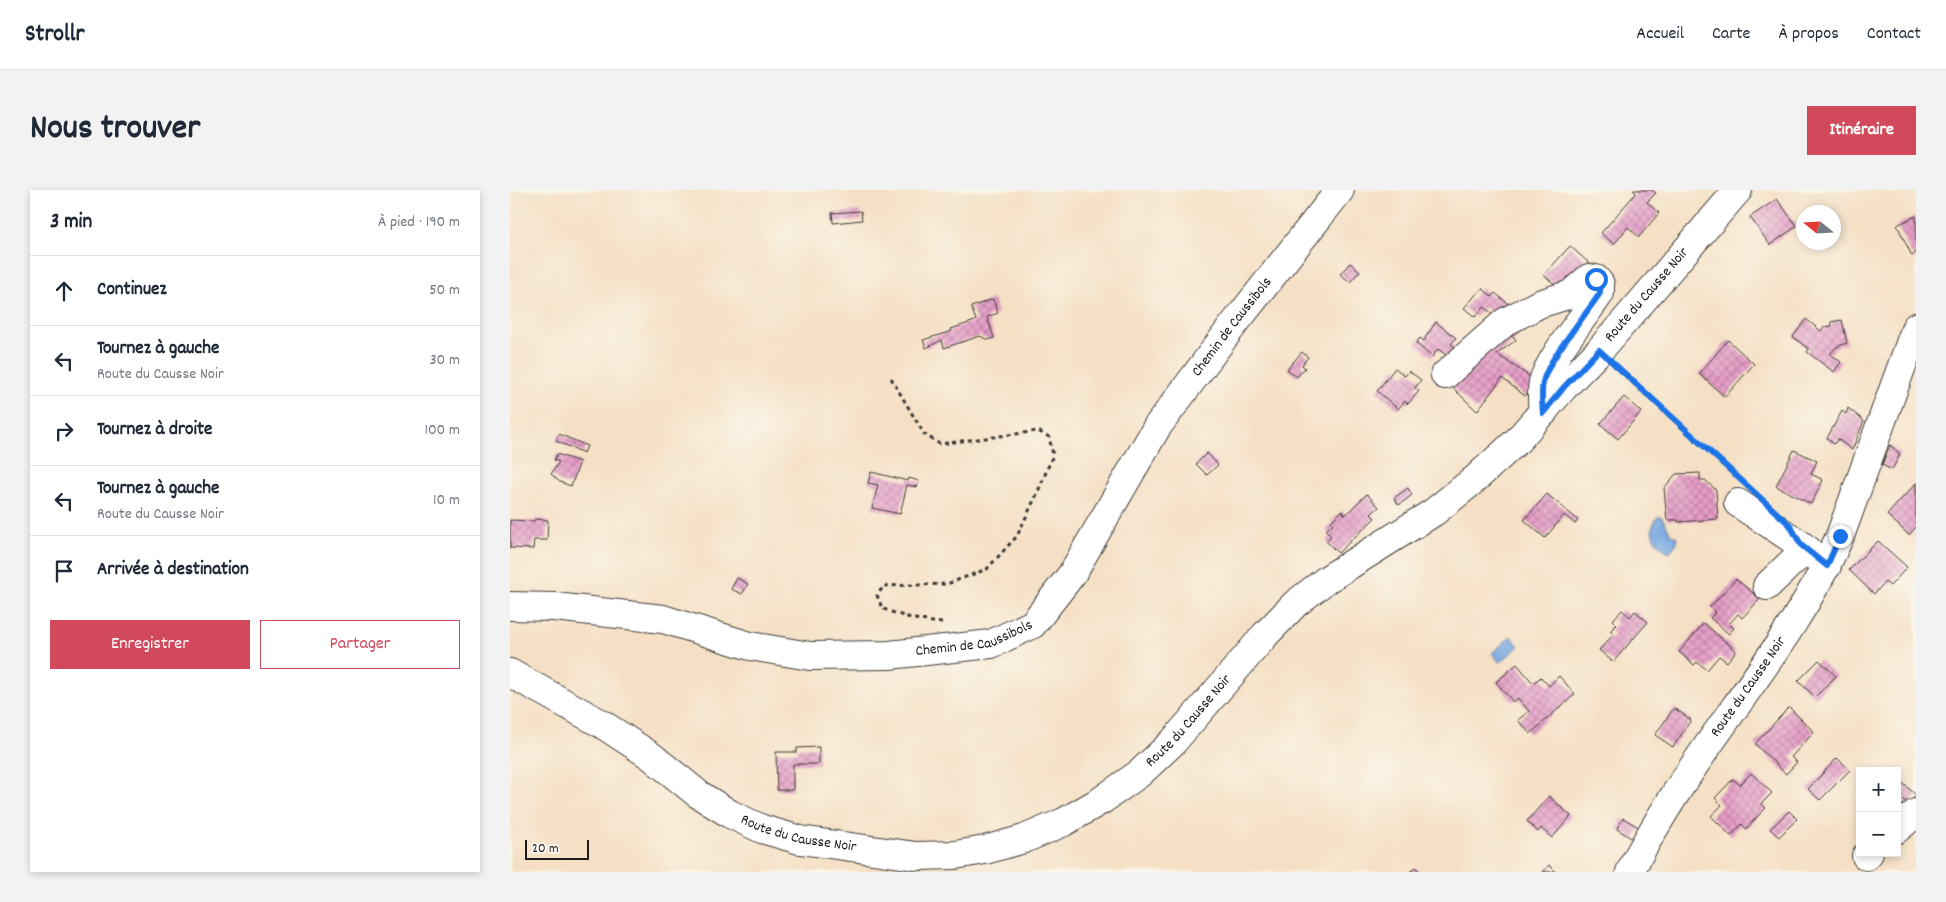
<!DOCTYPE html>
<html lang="fr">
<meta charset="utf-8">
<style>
:root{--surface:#fff;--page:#f2f2f3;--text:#1f2937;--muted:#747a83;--line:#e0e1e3;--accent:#d1495b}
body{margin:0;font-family:Dekko,sans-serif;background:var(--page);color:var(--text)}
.controls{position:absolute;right:15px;bottom:15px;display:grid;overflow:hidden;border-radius:0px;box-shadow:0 2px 8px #0003}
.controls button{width:45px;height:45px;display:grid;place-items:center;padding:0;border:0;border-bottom:1px solid var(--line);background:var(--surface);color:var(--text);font:25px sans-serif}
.compass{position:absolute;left:1286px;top:15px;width:45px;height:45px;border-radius:50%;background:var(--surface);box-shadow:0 2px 8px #0003;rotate:288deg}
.scale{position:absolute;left:15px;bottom:12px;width:64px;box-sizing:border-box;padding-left:5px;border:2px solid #1c1c1c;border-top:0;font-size:14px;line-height:18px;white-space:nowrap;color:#1c1c1c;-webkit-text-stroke:4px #fbf7ec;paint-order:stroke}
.stop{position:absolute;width:15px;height:15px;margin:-11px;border:4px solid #1a73e8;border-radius:50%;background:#fff}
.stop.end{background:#1a73e8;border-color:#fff;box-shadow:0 1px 5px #0008}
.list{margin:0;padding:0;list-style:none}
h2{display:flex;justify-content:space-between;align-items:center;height:65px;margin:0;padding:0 20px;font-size:21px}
h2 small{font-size:16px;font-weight:400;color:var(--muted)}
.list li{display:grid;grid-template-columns:32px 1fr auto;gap:15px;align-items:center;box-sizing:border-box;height:70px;padding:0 20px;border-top:1px solid var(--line)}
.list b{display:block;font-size:19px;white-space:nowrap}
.list p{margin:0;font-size:16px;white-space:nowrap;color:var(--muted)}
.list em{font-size:16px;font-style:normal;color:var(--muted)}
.actions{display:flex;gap:10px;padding:15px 20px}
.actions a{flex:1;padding:11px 0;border:1px solid var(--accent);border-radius:0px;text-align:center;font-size:18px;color:var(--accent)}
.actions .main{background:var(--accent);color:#fff}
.icon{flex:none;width:28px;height:28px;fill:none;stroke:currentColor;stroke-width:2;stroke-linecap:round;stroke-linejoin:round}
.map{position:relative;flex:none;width:1406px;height:682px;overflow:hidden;border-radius:0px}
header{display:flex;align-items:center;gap:30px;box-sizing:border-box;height:70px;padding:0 25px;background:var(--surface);border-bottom:1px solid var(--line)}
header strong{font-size:24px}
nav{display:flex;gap:28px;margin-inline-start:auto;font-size:18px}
.intro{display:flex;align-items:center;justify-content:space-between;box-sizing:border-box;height:120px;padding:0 30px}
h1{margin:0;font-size:35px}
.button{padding:12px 22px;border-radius:0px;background:var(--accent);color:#fff;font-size:18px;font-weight:700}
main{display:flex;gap:30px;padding:0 30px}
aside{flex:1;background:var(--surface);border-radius:0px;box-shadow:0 2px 8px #0003}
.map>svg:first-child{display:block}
</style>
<header>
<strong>Strollr</strong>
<nav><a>Accueil</a><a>Carte</a><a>À propos</a><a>Contact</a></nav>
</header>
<div class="intro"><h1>Nous trouver</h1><a class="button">Itinéraire</a></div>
<main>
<aside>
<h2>3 min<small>À pied · 190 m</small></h2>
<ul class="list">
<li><svg class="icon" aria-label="ahead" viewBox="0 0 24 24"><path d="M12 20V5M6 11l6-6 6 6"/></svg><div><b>Continuez</b></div><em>50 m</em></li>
<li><svg class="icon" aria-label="left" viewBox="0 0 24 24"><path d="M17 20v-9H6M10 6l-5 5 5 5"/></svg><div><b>Tournez à gauche</b><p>Route du Causse Noir</p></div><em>30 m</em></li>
<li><svg class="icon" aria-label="right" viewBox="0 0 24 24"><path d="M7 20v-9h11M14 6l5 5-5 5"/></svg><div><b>Tournez à droite</b></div><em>100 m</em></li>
<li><svg class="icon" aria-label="left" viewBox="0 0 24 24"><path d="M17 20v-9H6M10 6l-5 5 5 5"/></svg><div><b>Tournez à gauche</b><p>Route du Causse Noir</p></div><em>10 m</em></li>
<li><svg class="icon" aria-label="arrive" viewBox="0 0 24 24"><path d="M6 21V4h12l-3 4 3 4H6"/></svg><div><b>Arrivée à destination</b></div></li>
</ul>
<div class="actions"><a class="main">Enregistrer</a><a>Partager</a></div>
</aside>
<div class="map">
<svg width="1406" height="682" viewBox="0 0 1406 682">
<defs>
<pattern id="building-cross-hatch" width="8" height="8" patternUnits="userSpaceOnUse" patternTransform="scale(1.25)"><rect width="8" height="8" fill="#e69dc7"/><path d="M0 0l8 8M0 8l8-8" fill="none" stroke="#ba7fa1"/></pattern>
</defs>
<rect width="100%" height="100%" fill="#fbf7ec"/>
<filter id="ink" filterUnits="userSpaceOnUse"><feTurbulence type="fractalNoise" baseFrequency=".02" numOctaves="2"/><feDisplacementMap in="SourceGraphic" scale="10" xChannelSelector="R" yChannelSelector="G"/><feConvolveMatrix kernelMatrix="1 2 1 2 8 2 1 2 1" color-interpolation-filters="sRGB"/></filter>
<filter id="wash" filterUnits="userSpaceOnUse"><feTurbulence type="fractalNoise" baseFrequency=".0096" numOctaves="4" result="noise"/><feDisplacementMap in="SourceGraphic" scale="20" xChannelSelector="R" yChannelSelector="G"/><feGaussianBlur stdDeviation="1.12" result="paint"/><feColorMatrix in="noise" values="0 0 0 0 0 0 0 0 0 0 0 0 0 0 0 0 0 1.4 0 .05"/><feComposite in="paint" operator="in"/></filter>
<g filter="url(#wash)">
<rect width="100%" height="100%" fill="#f5e0c5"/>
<!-- water -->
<g fill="#75a5df" stroke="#48607e">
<path d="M1147 327H1152L1161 344 1167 347V353L1160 362C1150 359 1139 346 1143 335 1144 332 1146 330 1147 327Z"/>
<polygon points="1001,446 1009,456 990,473 982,463"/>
</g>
<g id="blocks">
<!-- building -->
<g fill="url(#building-cross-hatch)">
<polygon points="1123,0 1142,0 1146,3 1137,12 1149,23 1129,47 1118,37 1104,54 1091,43 1126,3"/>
<polygon points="1267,9 1287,36 1260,55 1240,27"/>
<polygon points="351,21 352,30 323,33 322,23"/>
<polygon points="1406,26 1406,63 1402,66 1387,35"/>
<polygon points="1060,56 1079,73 1056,96 1050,99 1034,85"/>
<polygon points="840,73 850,81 840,92 830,84"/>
<polygon points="972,98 982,107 985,103 1001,116 989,129 974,117 965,127 954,118"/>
<polygon points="483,109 488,123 477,127 484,148 478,150 470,146 434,158 432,150 416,158 413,150 442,141 441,139 465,131 466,130 461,117"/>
<polygon points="1296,129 1311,141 1314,137 1322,136 1321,132 1332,130 1337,153 1326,157 1320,164 1331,172 1324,182 1297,162 1299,159 1283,147"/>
<polygon points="926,132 946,148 941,154 951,162 942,169 928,159 922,167 906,153 910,148 914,151 916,149 915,148"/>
<polygon points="996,146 1003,146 1006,150 987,164 1026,191 1015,206 992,188 967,221 944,199 944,193"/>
<polygon points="1218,150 1244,174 1215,207 1189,184"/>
<polygon points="792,162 798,167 792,175 795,178 787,187 777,179"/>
<polygon points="885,178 895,186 899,181 911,190 905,198 909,201 898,214 895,211 888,219 867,201"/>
<polygon points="1114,207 1131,222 1108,249 1090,234"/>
<polygon points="1338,218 1354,231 1342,260 1328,249 1324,254 1317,248 1332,221 1336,224"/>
<polygon points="49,244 77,256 74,263 46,251"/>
<polygon points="1380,255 1390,264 1382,280 1372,275"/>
<polygon points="1284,260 1307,271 1301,284 1313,290 1301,314 1266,296"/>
<polygon points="697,263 708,275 697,285 686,274"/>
<polygon points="47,264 70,272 61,296 50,292 41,284 49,272 44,270"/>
<polygon points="361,282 398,291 399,288 409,291 407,297 397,295 390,324 362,318 368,295 358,293"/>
<polygon points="1190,283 1190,290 1195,290 1206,300 1208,329 1168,332 1168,330 1157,330 1154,298 1166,284"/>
<polygon points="1406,293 1406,337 1399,345 1377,325"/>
<polygon points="898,298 902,305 889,315 884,308"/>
<polygon points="857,304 869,317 861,324 865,328 828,363 816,351 821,346 816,340 823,334 821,331 832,321 835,325"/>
<polygon points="1037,304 1068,330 1065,334 1054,325 1035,348 1014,330"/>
<polygon points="25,329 38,330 37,350 24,350 23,359 0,358 0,330 24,331"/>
<polygon points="1368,351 1397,377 1380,396 1375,392 1364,404 1339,380"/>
<polygon points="227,388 238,394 232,404 221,399"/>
<polygon points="1226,389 1250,409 1232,428 1228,424 1219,434 1224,438 1219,444 1200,428 1206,422 1200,417"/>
<polygon points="1112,420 1120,427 1125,421 1138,432 1103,472 1089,460 1104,444 1100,441 1107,434 1103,430"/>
<polygon points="1194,433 1226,461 1217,472 1209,466 1197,480 1187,472 1184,475 1169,462"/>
<polygon points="1309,470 1326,486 1305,507 1288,491"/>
<polygon points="1007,474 1023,493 1031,487 1039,496 1049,486 1065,504 1020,544 1008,530 1019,521 1008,508 1003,512 986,492"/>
<polygon points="1279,517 1304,542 1281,567 1287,572 1276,584 1245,554"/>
<polygon points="1164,518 1181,530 1163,557 1145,545"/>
<polygon points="309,557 309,574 283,574 283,600 267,600 266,562 287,562 287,558"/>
<polygon points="1327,568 1340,580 1310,610 1298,599"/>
<polygon points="1241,583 1262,603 1251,614 1256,618 1246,628 1236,639 1232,634 1221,646 1201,626 1212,615 1205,608 1223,589 1230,595"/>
<polygon points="1387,588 1406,605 1398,614 1387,603"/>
<polygon points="1039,606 1061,626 1042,648 1031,638 1028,642 1017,631"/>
<polygon points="1279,621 1287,629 1269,647 1260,639"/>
<polygon points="1113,628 1130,638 1124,650 1107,639"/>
<polygon points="1039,675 1046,682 1033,682"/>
<polygon points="906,677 909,682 900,682"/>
</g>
</g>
</g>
<g filter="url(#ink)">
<use href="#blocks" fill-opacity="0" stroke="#3d3935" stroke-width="1"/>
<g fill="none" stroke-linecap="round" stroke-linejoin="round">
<!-- minor casing -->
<g stroke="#3d3935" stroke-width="30">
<g id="minor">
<path d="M935 185 995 132 1029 114 1061 104 1079 88 1086 89 1090 94V103C1076 125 1039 168 1033 192 1031 202 1032 213 1033 223"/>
<polyline points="1228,313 1291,355 1317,376"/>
<polyline points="1257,396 1283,371 1298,360"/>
<path id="s1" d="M0 416 45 417 153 429 240 456 300 466 379 465 481 454 523 434 562 384 647 237 721 138 830 0"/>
<path id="s2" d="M0 483 92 534 141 566 188 604 220 624 252 639 290 650 406 666 445 665 475 660 514 649 554 632 592 610 630 583 663 552 756 444 785 414 816 390 924 322 964 290 1008 250 1054 197 1089 161 1228 0"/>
<polyline points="1387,639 1406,623"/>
<polyline points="1356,666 1359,663"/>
<path id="s3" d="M1120 682C1130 661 1142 642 1154 622 1210 529 1286 447 1330 346L1406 137"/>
</g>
</g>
<!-- path -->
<g stroke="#3d3935" stroke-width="3" stroke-dasharray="4 4" stroke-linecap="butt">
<polyline points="1105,176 1228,288"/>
<path d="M381 188 414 244 430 254 528 241 539 247 543 265 527 304 507 346 477 379 437 394 374 396 367 405 372 418C389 426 414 432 434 433"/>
</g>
<!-- minor -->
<use href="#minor" stroke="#fff" stroke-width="28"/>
</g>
</g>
<g fill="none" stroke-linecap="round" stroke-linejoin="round" filter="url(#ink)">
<!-- route -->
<path stroke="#1a73e8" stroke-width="6" d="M1086 89 1090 94V103C1076 125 1038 169 1033 192 1031 202 1032 213 1033 223L1054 197 1089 160 1280 335 1291 355 1317 376 1330 346"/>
</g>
<g text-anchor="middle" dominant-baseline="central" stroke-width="4.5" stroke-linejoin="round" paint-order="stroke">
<!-- street labels -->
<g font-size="15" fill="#1c1c1c" stroke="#fbf7ec">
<text stroke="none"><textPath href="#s2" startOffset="1399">Route du Causse Noir</textPath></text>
<text stroke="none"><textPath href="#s1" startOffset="892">Chemin de Caussibols</textPath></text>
<text stroke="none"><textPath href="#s1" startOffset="472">Chemin de Caussibols</textPath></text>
<text stroke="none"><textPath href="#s3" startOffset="220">Route du Causse Noir</textPath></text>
<text stroke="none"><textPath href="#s2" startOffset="769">Route du Causse Noir</textPath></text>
<text stroke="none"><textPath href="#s2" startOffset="334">Route du Causse Noir</textPath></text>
</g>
</g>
</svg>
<div class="controls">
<button>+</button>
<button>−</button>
</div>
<svg class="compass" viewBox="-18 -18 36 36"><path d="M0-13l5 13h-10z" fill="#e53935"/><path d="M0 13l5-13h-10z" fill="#747a83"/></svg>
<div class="scale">20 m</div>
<div class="stop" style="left:1086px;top:89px"></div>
<div class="stop end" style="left:1330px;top:346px"></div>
</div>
</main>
